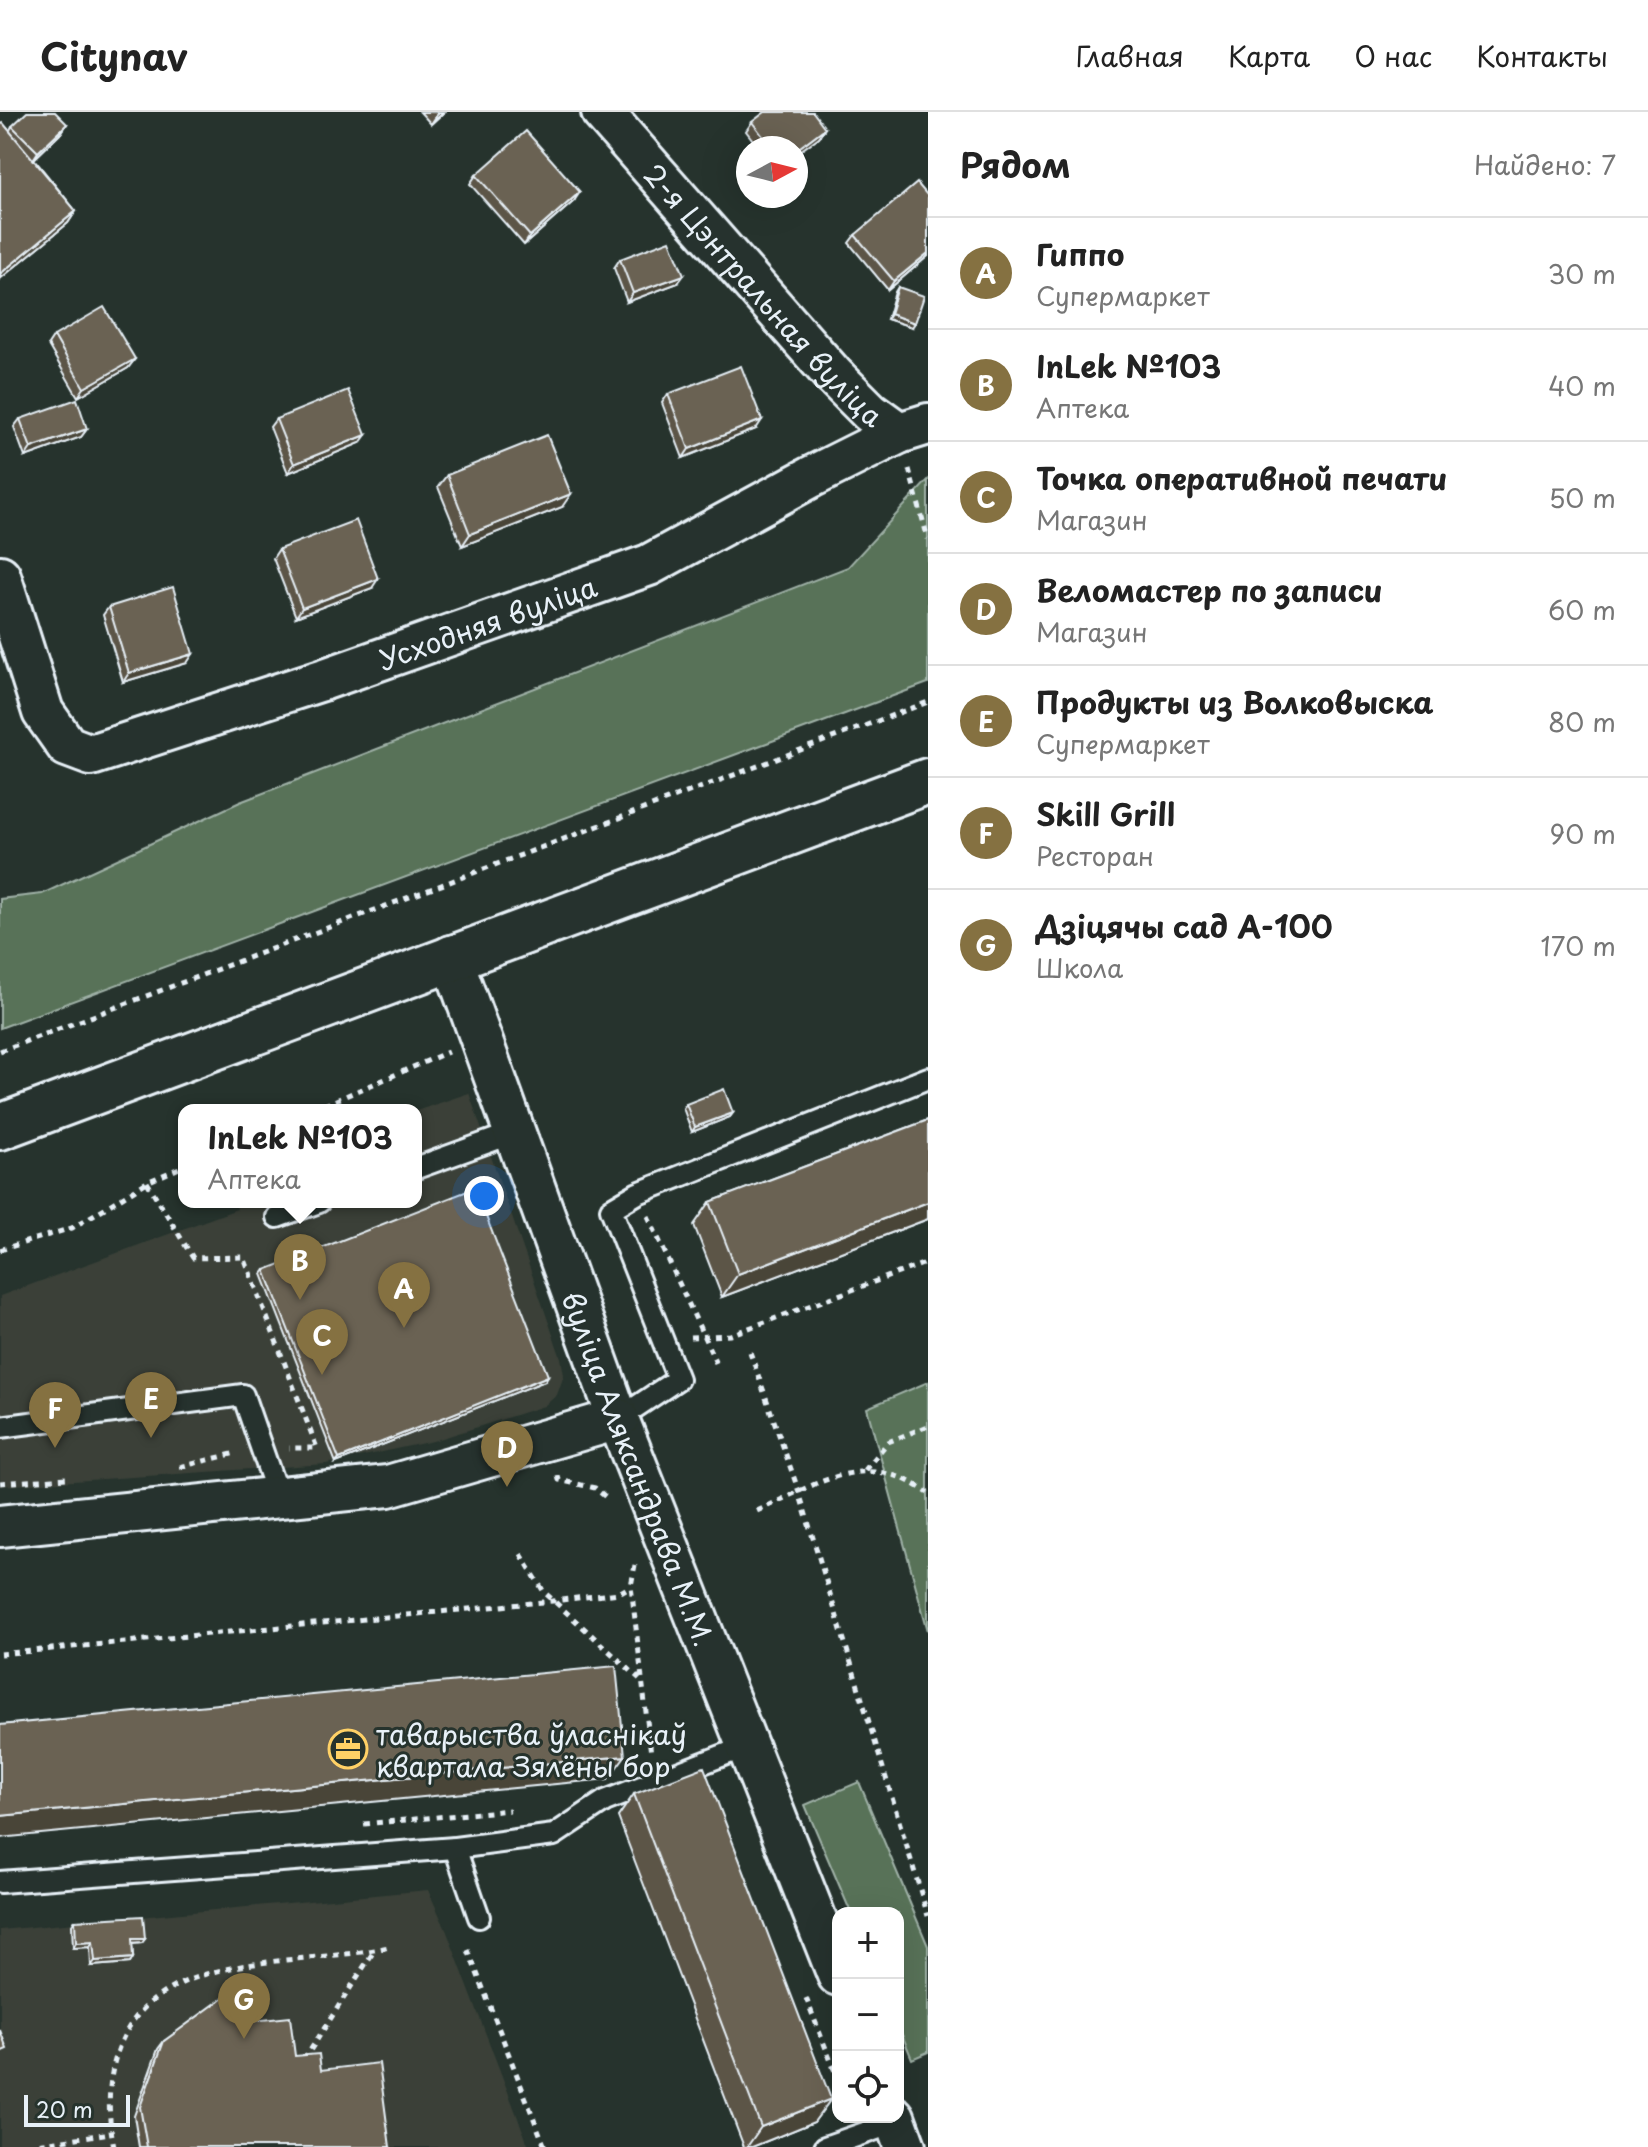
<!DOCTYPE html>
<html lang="ru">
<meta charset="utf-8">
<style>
:root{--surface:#fff;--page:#f2f2f2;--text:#222;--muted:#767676;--line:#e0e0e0;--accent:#857141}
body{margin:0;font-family:"Playpen Sans",sans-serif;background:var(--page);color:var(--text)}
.controls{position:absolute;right:24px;bottom:24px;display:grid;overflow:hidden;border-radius:16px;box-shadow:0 8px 32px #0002}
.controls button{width:72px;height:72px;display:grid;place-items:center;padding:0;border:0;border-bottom:2px solid var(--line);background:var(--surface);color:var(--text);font:40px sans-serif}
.compass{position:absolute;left:736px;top:24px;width:72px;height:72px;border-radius:50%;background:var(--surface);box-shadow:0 8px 32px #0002;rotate:83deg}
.scale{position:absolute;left:24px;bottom:20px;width:106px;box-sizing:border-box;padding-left:8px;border:4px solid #e8f1f8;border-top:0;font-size:22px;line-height:28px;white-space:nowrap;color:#e8f1f8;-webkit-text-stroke:6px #26332d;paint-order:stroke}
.you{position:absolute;left:484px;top:1084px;width:28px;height:28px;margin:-20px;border:6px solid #fff;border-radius:50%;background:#1a73e8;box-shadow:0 0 0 12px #1a73e833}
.badge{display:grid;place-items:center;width:52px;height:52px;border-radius:50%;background:var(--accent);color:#fff;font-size:26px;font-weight:700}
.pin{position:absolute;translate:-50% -66px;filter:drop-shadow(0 2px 4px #0008)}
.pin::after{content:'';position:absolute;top:42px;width:28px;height:24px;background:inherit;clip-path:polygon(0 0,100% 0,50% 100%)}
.popup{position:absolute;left:178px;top:992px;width:244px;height:104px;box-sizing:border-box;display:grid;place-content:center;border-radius:16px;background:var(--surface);filter:drop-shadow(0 2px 6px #0005);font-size:26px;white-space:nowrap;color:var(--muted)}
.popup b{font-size:30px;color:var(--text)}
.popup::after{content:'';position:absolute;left:50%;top:100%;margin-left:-16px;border:16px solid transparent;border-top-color:var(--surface)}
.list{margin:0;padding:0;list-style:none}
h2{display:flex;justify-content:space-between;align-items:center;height:104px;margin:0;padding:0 32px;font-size:34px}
h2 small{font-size:26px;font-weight:400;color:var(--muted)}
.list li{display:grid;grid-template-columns:52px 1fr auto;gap:24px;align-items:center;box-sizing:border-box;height:112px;padding:0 32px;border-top:2px solid var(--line)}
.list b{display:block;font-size:30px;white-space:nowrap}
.list p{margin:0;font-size:26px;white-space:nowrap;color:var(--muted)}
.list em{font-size:26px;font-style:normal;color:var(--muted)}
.icon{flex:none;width:44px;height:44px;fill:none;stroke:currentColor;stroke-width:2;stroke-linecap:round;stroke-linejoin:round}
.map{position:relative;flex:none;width:928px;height:2035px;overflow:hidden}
header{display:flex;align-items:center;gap:48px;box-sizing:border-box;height:112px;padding:0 40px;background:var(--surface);border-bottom:2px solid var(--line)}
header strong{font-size:38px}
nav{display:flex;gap:44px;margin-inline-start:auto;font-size:28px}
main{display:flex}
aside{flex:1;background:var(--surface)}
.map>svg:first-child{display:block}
</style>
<header>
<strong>Citynav</strong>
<nav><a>Главная</a><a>Карта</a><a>О нас</a><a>Контакты</a></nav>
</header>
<main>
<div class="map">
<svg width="928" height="2035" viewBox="0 0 928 2035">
<rect width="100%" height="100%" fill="#26332d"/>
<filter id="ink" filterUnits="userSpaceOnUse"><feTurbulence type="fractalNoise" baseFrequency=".0125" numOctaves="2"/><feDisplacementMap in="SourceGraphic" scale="16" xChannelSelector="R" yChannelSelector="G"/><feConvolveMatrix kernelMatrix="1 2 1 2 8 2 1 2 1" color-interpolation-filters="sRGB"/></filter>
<g filter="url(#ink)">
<!-- built -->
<g fill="#3a4138">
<polygon points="469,981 561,1246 564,1263 557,1283 544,1294 433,1329 326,1352 0,1374 0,1184 237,1097 234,1090 416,1090 416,999"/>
<polygon points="428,1778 447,1820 529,2035 0,2035 0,1818"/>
</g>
<!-- green -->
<g fill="#587258" stroke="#a0b2a8" stroke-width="2">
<polygon points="928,368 928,571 0,916 0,787 42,782 240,690 848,455"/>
<polygon points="928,1270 928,1519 867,1296"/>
<polygon points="859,1670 928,1834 928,1940 912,1947 898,1913 898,1801 851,1801 805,1693"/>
</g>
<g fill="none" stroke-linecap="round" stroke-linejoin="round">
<!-- lane casing -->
<g stroke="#e8f1f8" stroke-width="26">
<g id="lane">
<polyline points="416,1056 513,1021"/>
<polyline points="277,1105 319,1090"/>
<polyline points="618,1307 678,1267 611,1097 638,1081 928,966"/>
<polyline points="0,1315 243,1283 278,1384"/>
<polyline points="455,1736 479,1805"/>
<polyline points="0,1770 455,1736 554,1723 605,1689 747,1634"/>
<polyline points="825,2035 896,2010"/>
</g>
</g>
<!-- street casing -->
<g stroke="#e8f1f8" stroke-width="46">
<g id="street">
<path id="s1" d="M602 0 834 264 870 300 899 321"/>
<path id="s2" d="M0 464 43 600 67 634 91 643 325 567 649 453 811 365 899 321 928 312"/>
<path id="s3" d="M451 844 618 1307 838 1863"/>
<polyline points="0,1414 388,1374 618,1307"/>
<polyline points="894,2005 905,2035"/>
</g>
</g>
<!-- secondary casing -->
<g stroke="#e8f1f8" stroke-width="50">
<polyline id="secondary" points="0,1015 928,669"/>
</g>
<!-- path -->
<g stroke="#e8f1f8" stroke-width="5" stroke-dasharray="6 6" stroke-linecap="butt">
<polyline points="909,357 928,427"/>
<polyline points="0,939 928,590"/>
<polyline points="313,998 448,940"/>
<polyline points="147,1070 193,1146 244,1145 317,1336 289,1336"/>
<polyline points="648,1104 716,1251"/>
<polyline points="0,1138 72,1116 147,1070 184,1054"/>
<polyline points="690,1225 730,1223 928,1150"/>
<polyline points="750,1240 799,1380 928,1804"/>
<polyline points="180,1355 236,1341"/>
<polyline points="865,1358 888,1330 928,1314"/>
<polyline points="558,1364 559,1368 595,1376 608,1387"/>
<polyline points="0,1371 67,1366"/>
<path d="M757 1399C817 1372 867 1336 928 1381"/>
<polyline points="521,1442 544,1480 641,1568"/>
<polyline points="635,1453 631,1474 651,1642"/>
<polyline points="0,1542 553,1489 619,1481 631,1474"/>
<polyline points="364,1712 510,1698"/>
<polyline points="468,1838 545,2035"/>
<polyline points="806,1886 838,1967"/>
<polyline points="304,1948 374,1839"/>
<polyline points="16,2035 111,2021"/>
<path d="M114 2035C107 2001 107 1965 120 1933 158 1835 305 1855 389 1835"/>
</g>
<!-- lane -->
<use href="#lane" stroke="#26332d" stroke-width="20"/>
<!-- street -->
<use href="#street" stroke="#26332d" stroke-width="40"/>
<!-- secondary -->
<use href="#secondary" stroke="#26332d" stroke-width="44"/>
</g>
<!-- wall -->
<g fill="#5b5447" stroke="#e8f1f8" stroke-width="2">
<polygon points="420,0 444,0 431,12"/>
<polygon points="752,10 825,16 819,25 796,36 759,36 746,19"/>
<polygon points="67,12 61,21 34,47 76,99 68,111 0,167 0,13 10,18 12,14"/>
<polygon points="476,63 574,89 524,133 470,72"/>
<polygon points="928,84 928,144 888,178 849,131 855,123"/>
<polygon points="620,147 678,171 627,190 614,156"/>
<polygon points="898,175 912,215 887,207 895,180"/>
<polygon points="54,224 135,247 128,256 78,285 48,233"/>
<polygon points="668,282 756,317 683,346 662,291"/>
<polygon points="20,307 87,317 81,325 25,345 14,315"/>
<polygon points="276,307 360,331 288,361 270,315"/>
<polygon points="447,363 562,395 462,434 438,375"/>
<polygon points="279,437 372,476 296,505 273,446"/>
<polygon points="109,495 187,551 123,570 103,503"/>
<polygon points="686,992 733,1001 730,1005 692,1020 683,996"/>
<polygon points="928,1008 928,1107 722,1185 694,1113 710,1090"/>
<polygon points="265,1158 545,1269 336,1351 262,1162"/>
<polygon points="634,1682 831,1987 814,2010 752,2035 744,2035 618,1705"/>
<polygon points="75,1808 142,1831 132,1832 133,1846 130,1851 91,1854 90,1835 73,1836 72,1813"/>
<polygon points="253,1909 295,1944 321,1958 390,2035 139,2035 134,2004 158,1937 164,1929"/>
</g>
<!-- shaded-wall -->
<g fill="#4a4539" stroke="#e8f1f8" stroke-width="2">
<polygon points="439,0 444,0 431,12"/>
<polygon points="67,12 61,21 32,49 38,40"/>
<polygon points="825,16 819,25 796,42 796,38"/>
<polygon points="580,80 574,89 524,133 530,124"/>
<polygon points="76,99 68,111 0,167 0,162"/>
<polygon points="928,141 928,144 888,178 894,169"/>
<polygon points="684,163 678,171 627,190 633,181"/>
<polygon points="890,202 915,211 912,215 887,207"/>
<polygon points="135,247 128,256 78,285 84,276"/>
<polygon points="762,308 756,317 683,346 689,337"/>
<polygon points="87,317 81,325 25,345 31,336"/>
<polygon points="366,323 360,331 288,361 294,352"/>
<polygon points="571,382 562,395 462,434 470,422"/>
<polygon points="378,467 372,476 296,505 302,496"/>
<polygon points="193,542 187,551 123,570 129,561"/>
<polygon points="733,1001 730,1005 692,1020 695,1015"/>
<polygon points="928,1090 928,1107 722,1185 738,1162"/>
<polygon points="548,1264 545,1269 336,1351 339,1347"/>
<polygon points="625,1644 608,1667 0,1726 0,1704"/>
<polygon points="132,1827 145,1827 142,1831 128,1832"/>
<polygon points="93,1830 90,1835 73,1836 76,1831"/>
<polygon points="133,1846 130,1851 91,1854 95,1849"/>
<polygon points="831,1987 814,2010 752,2035 747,2035 761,2015"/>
</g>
<!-- building -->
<g fill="#6a6252" stroke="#e8f1f8" stroke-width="2">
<polygon points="27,0 55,0 67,12 38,40 12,14"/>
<polygon points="765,0 813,0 825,16 796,38 796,36 772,36 752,10"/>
<polygon points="3,11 76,99 0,162 0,13"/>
<polygon points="526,19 580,80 530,124 476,63"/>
<polygon points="917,71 928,84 928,141 894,169 855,123"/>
<polygon points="670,128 684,163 633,181 620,147"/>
<polygon points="898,175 924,184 915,211 890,202"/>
<polygon points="104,195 135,247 84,276 54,224"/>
<polygon points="741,254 762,308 689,337 668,282"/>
<polygon points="348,278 366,323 294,352 276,307"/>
<polygon points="77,287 87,317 31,336 20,307"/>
<polygon points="547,323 571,382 470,422 447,363"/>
<polygon points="356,408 378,467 302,496 279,437"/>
<polygon points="173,475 193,542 129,561 109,495"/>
<polygon points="724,977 733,1001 695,1015 686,992"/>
<polygon points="928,1008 928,1090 738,1162 710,1090"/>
<polygon points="475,1076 548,1264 339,1347 265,1158"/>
<polygon points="616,1554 625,1644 0,1704 0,1613"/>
<polygon points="704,1655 831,1987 761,2015 634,1682"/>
<polygon points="143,1804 145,1827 132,1827 133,1846 95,1849 93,1830 76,1831 75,1808"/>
<polygon points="250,1880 253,1909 290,1905 295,1944 319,1942 321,1958 379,1951 390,2035 147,2035 140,1995 164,1929 227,1883"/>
<polygon points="0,1918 7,1937 0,1940"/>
</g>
</g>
<!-- icons -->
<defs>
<g id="office-ring" transform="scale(2)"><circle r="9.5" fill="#26332d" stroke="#ffd166" stroke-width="1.5"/><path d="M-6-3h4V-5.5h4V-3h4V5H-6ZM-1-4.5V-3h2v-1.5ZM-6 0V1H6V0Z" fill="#ffd166"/></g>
</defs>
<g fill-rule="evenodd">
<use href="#office-ring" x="348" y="1637"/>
</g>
<g text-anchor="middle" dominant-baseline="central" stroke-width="6" stroke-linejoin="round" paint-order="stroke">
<!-- street labels -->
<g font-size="28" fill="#e8f1f8" stroke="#26332d">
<text stroke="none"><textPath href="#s1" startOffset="244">2-я Цэнтральная вуліца</textPath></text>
<text stroke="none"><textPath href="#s2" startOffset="628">Усходняя вуліца</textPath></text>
<text stroke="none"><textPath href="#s3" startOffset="546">вуліца Аляксандрава М.М.</textPath></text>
</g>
<!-- poi labels -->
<g font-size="28" fill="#e8f1f8" stroke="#26332d" text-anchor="start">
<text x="376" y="1621">таварыства ўласнікаў<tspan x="376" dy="32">квартала Зялёны бор</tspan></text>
</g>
</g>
</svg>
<div class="controls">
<button>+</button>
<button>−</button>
<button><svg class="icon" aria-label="locate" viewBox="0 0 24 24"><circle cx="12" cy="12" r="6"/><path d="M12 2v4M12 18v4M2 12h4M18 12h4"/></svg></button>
</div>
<svg class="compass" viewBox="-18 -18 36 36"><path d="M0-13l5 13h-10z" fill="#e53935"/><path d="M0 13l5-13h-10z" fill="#767676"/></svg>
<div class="scale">20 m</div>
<div class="you"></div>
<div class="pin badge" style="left:404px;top:1216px">A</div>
<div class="pin badge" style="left:300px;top:1188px">B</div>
<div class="popup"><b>InLek №103</b>Аптека</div>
<div class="pin badge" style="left:322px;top:1263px">C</div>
<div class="pin badge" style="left:507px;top:1375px">D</div>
<div class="pin badge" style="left:151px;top:1326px">E</div>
<div class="pin badge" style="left:55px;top:1336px">F</div>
<div class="pin badge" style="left:244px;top:1927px">G</div>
</div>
<aside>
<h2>Рядом<small>Найдено: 7</small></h2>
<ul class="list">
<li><span class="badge">A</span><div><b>Гиппо</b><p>Супермаркет</p></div><em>30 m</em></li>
<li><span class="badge">B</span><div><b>InLek №103</b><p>Аптека</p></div><em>40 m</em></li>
<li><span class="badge">C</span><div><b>Точка оперативной печати</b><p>Магазин</p></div><em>50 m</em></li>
<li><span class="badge">D</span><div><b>Веломастер по записи</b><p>Магазин</p></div><em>60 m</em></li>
<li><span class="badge">E</span><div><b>Продукты из Волковыска</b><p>Супермаркет</p></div><em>80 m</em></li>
<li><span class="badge">F</span><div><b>Skill Grill</b><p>Ресторан</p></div><em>90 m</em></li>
<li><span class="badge">G</span><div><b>Дзіцячы сад А-100</b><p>Школа</p></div><em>170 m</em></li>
</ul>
</aside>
</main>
